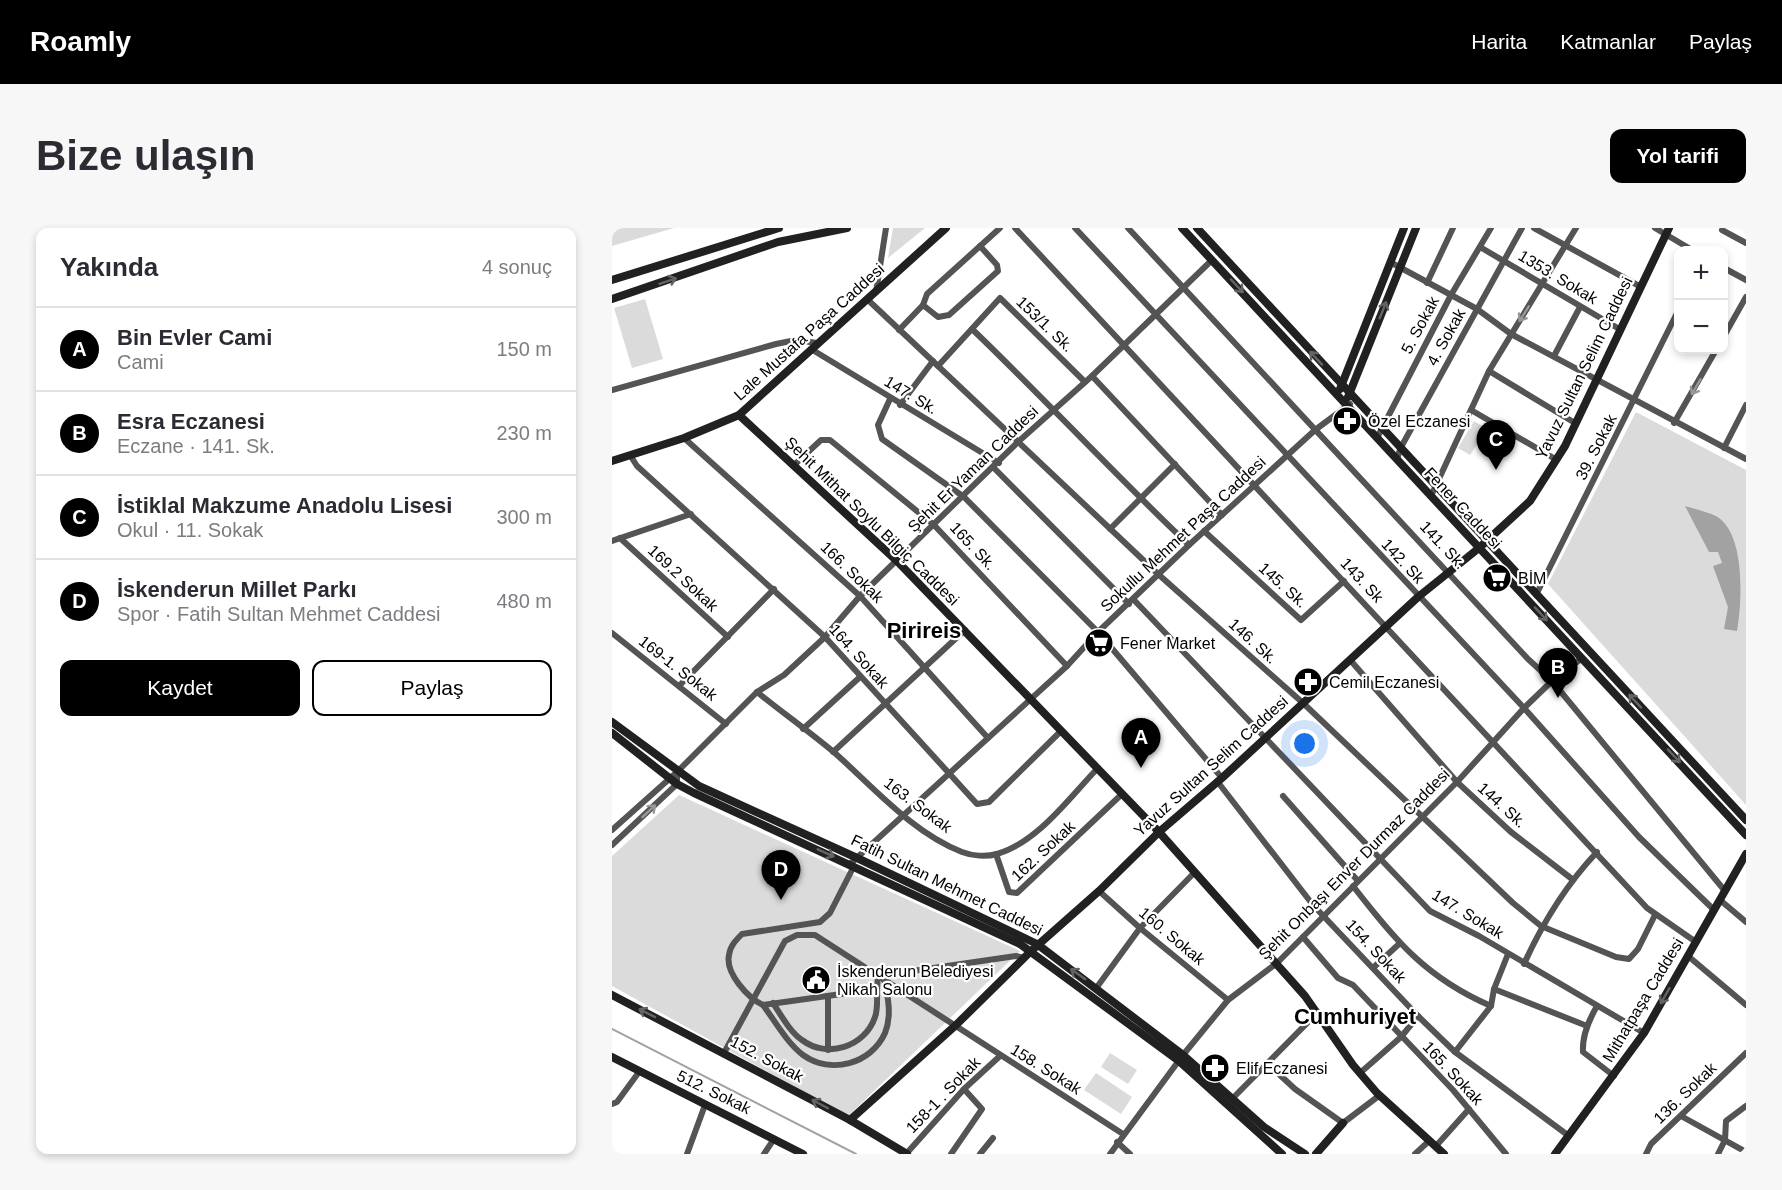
<!DOCTYPE html>
<html lang="tr">
<meta charset="utf-8">
<style>
:root{--surface:#fff;--page:#f7f7f7;--text:#2b2b33;--muted:#7c7c81;--line:#e1e1e2;--accent:#000}
body{margin:0;font-family:Arial,sans-serif;background:var(--page);color:var(--text)}
.controls{position:absolute;right:18px;top:18px;display:grid;overflow:hidden;border-radius:12px;box-shadow:0 3px 9px #0003}
.controls button{width:54px;height:54px;display:grid;place-items:center;padding:0;border:0;border-bottom:2px solid var(--line);background:var(--surface);color:var(--text);font:30px sans-serif}
.you{position:absolute;left:693px;top:516px;width:21px;height:21px;margin:-15px;border:4px solid #fff;border-radius:50%;background:#1a73e8;box-shadow:0 0 0 9px #1a73e833}
.badge{display:grid;place-items:center;width:39px;height:39px;border-radius:50%;background:var(--accent);color:#fff;font-size:20px;font-weight:700}
.pin{position:absolute;translate:-50% -50px;filter:drop-shadow(0 2px 3px #0008)}
.pin::after{content:'';position:absolute;top:32px;width:21px;height:18px;background:inherit;clip-path:polygon(0 0,100% 0,50% 100%)}
.list{margin:0;padding:0;list-style:none}
h2{display:flex;justify-content:space-between;align-items:center;height:78px;margin:0;padding:0 24px;font-size:26px}
h2 small{font-size:20px;font-weight:400;color:var(--muted)}
.list li{display:grid;grid-template-columns:39px 1fr auto;gap:18px;align-items:center;box-sizing:border-box;height:84px;padding:0 24px;border-top:2px solid var(--line)}
.list b{display:block;font-size:22px;white-space:nowrap}
.list p{margin:0;font-size:20px;white-space:nowrap;color:var(--muted)}
.list em{font-size:20px;font-style:normal;color:var(--muted)}
.actions{display:flex;gap:12px;padding:18px 24px}
.actions a{flex:1;padding:14px 0;border:2px solid var(--accent);border-radius:12px;text-align:center;font-size:21px;color:var(--accent)}
.actions .main{background:var(--accent);color:#fff}
.map{position:relative;flex:none;width:1134px;height:926px;overflow:hidden;border-radius:12px}
header{display:flex;align-items:center;gap:36px;box-sizing:border-box;height:84px;padding:0 30px;background:var(--accent);color:#fff}
header strong{font-size:28px}
nav{display:flex;gap:33px;margin-inline-start:auto;font-size:21px}
.intro{display:flex;align-items:center;justify-content:space-between;box-sizing:border-box;height:144px;padding:0 36px}
h1{margin:0;font-size:42px}
.button{padding:15px 27px;border-radius:12px;background:var(--accent);color:#fff;font-size:21px;font-weight:700}
main{display:flex;gap:36px;padding:0 36px}
aside{flex:1;background:var(--surface);border-radius:12px;box-shadow:0 3px 9px #0003}
.map>svg:first-child{display:block}
</style>
<header>
<strong>Roamly</strong>
<nav><a>Harita</a><a>Katmanlar</a><a>Paylaş</a></nav>
</header>
<div class="intro"><h1>Bize ulaşın</h1><a class="button">Yol tarifi</a></div>
<main>
<aside>
<h2>Yakında<small>4 sonuç</small></h2>
<ul class="list">
<li><span class="badge">A</span><div><b>Bin Evler Cami</b><p>Cami</p></div><em>150 m</em></li>
<li><span class="badge">B</span><div><b>Esra Eczanesi</b><p>Eczane · 141. Sk.</p></div><em>230 m</em></li>
<li><span class="badge">C</span><div><b>İstiklal Makzume Anadolu Lisesi</b><p>Okul · 11. Sokak</p></div><em>300 m</em></li>
<li><span class="badge">D</span><div><b>İskenderun Millet Parkı</b><p>Spor · Fatih Sultan Mehmet Caddesi</p></div><em>480 m</em></li>
</ul>
<div class="actions"><a class="main">Kaydet</a><a>Paylaş</a></div>
</aside>
<div class="map">
<svg width="1134" height="926" viewBox="0 0 1134 926">
<rect width="100%" height="100%" fill="#fff"/>
<!-- green -->
<g fill="#dbdbdb">
<polygon points="0,0 62,0 0,18"/>
<polygon points="281,0 313,0 276,30"/>
<polygon points="33,71 51,131 20,140 2,80"/>
<polygon points="1024,184 1134,242 1134,577 936,356"/>
<polygon points="862,193 875,201 858,227 846,220"/>
<polygon points="67,567 408,723 236,888 0,758 0,628"/>
<polygon points="498,825 525,842 516,856 489,839"/>
<polygon points="484,845 520,869 509,886 472,862"/>
</g>
<!-- water -->
<path fill="#a2a2a2" d="M1073 278C1083 281 1095 284 1104 288 1134 305 1130 374 1125 403L1112 401 1116 379 1101 338 1110 335 1106 324H1097Z"/>
<g fill="none" stroke-linecap="round" stroke-linejoin="round">
<!-- stream -->
<polyline stroke="#a2a2a2" stroke-width="2" points="0,801 244,926"/>
<!-- street -->
<g stroke="#545454" stroke-width="6">
<polyline points="403,0 1035,680 1084,714"/>
<polyline points="463,0 912,480 1027,609 1101,681"/>
<polyline points="516,0 916,431 940,453 1113,663"/>
<polyline points="922,0 1029,59"/>
<polyline points="1043,0 1080,22"/>
<polyline points="1110,2 1134,15"/>
<polyline points="868,19 1009,102"/>
<polyline points="778,34 865,81 899,106 1134,231"/>
<polyline points="1112,40 1134,52"/>
<polyline points="815,55 841,0"/>
<polyline points="264,64 274,0"/>
<polyline points="255,71 546,346 691,475 901,675 929,698 1004,729 1017,731 1026,721 1043,687"/>
<polyline points="311,77 326,89 337,87 386,43 385,37 368,18"/>
<path d="M360 101C434 172 503 247 577 317"/>
<polyline points="287,102 311,77 315,66 388,0"/>
<polyline points="1112,108 1134,69"/>
<polyline points="199,121 387,235"/>
<polyline points="942,128 968,79"/>
<polyline points="326,138 388,70 473,154"/>
<polyline points="877,143 963,195"/>
<polyline points="480,148 610,287"/>
<polyline points="0,162 164,116 184,112 205,115"/>
<polyline points="278,171 266,197 270,211 352,269 486,404 610,550"/>
<polyline points="288,177 321,133"/>
<polyline points="859,182 945,232"/>
<polyline points="1062,195 1104,122"/>
<polyline points="72,210 248,368 376,510"/>
<polyline points="765,210 839,67 879,0"/>
<polyline points="1112,220 1134,177"/>
<polyline points="18,227 25,238 213,409 365,576 377,574 449,503"/>
<polyline points="785,232 788,221 910,0"/>
<polyline points="181,238 209,212 218,212 322,297 455,438"/>
<polyline points="382,240 517,376"/>
<polyline points="819,268 877,143 964,0"/>
<polyline points="498,301 563,236"/>
<polyline points="592,303 689,392 732,353"/>
<polyline points="8,310 116,409"/>
<polyline points="0,313 79,286"/>
<polyline points="924,367 1066,83"/>
<polyline points="522,372 818,683 867,708 1032,805"/>
<polyline points="0,405 114,496"/>
<polyline points="739,433 845,554 899,604 960,651"/>
<polyline points="67,458 162,361"/>
<path d="M145 464C171 485 199 505 224 526 262 560 301 605 350 624 360 628 374 629 385 626 426 614 457 570 485 541"/>
<polyline points="191,501 248,449"/>
<polyline points="221,524 353,402"/>
<polyline points="605,553 701,677 806,788 843,824 957,908"/>
<polyline points="671,568 746,653"/>
<polyline points="0,602 65,544 145,464 172,447 213,409 248,368 407,213 480,148 600,32"/>
<polyline points="0,617 65,556 65,544"/>
<polyline points="384,626 397,664 405,665 510,566"/>
<polyline points="238,636 455,438 486,404 577,317 703,202 738,176"/>
<path d="M242 638 218 685 208 694 130 706C124 712 118 718 117 727 113 745 136 770 151 777L265 761 266 748 404 728 412 730"/>
<path d="M741 658C783 712 814 750 879 778"/>
<polyline points="487,663 528,700 616,772"/>
<polyline points="1108,672 1134,694"/>
<polyline points="691,709 726,750 741,757 841,862 894,926"/>
<polyline points="1076,728 1134,777"/>
<path d="M912 736C931 694 953 658 985 624"/>
<polyline points="762,739 787,716"/>
<polyline points="485,759 528,700 583,644"/>
<polyline points="882,761 975,798"/>
<path d="M161 775C169 787 178 804 190 812 215 831 253 819 263 789 266 781 265 770 265 761"/>
<path d="M151 777C163 793 175 815 191 827 219 847 259 836 273 805 280 788 276 768 272 751"/>
<path d="M985 778C977 792 970 807 971 824L1002 848"/>
<polyline points="216,822 216,768"/>
<polyline points="843,824 879,778 882,761 896,726"/>
<polyline points="112,825 173,713 185,707 203,707 511,906"/>
<polyline points="655,835 683,861 731,895 768,867"/>
<polyline points="748,845 789,809 806,788"/>
<polyline points="620,871 706,784"/>
<polyline points="0,876 5,874 27,844"/>
<polyline points="1069,888 1134,924"/>
<polyline points="505,914 518,926"/>
<polyline points="824,918 857,881"/>
<polyline points="75,926 93,877"/>
<polyline points="152,926 162,911"/>
<polyline points="294,926 352,861 388,828"/>
<polyline points="339,926 370,881 352,861"/>
<polyline points="368,926 381,910"/>
<polyline points="498,926 571,827 616,772 665,735 845,554 912,480 940,453 970,430"/>
<polyline points="803,926 817,913"/>
<polyline points="1034,926 1039,916 1134,825"/>
<polyline points="1106,926 1113,912 1114,893 1134,878"/>
</g>
<!-- secondary -->
<g stroke="#212121" stroke-width="8">
<polyline points="570,0 1134,607"/>
<polyline points="585,0 1134,592"/>
<polyline points="0,52 167,0"/>
<polyline points="0,71 166,14 235,0"/>
<polyline points="728,161 792,0"/>
<polyline points="736,169 804,0"/>
<polyline points="127,187 285,333 547,604 693,768 741,837 765,865 832,926"/>
<polyline points="0,233 72,210 127,187 334,0"/>
<polyline points="0,494 87,558 243,629 425,716 571,827 652,899 693,926"/>
<polyline points="0,505 65,556 82,565 408,716 567,833 670,926"/>
<polyline points="0,767 238,892 295,926"/>
<polyline points="0,829 191,926"/>
<polyline points="238,892 344,797 418,724 487,663 547,604 610,550 806,369 867,320 918,273 953,218 1057,0"/>
<polyline points="704,926 731,895"/>
<polyline points="943,926 1032,805 1134,626"/>
</g>
</g>
<!-- one-way arrows -->
<defs><path id="oneway-shaft" d="M-6 0H5M1.5-3L5.5 0L1.5 3" fill="none" stroke-width="1.6" stroke-linecap="round" stroke-linejoin="round" transform="scale(1.5)"/></defs>
<g stroke="#646464">
<use href="#oneway-shaft" transform="translate(56 53) rotate(-19)"/>
<use href="#oneway-shaft" transform="translate(625 58) rotate(47)"/>
<use href="#oneway-shaft" transform="translate(771 82) rotate(-68)"/>
<use href="#oneway-shaft" transform="translate(704 130) rotate(-133)"/>
<use href="#oneway-shaft" transform="translate(929 386) rotate(47)"/>
<use href="#oneway-shaft" transform="translate(1023 473) rotate(-133)"/>
<use href="#oneway-shaft" transform="translate(1062 528) rotate(47)"/>
<use href="#oneway-shaft" transform="translate(214 625) rotate(24)"/>
<use href="#oneway-shaft" transform="translate(466 746) rotate(-145)"/>
<use href="#oneway-shaft" transform="translate(1053 768) rotate(120)"/>
<use href="#oneway-shaft" transform="translate(35 785) rotate(-153)"/>
<use href="#oneway-shaft" transform="translate(208 876) rotate(-152)"/>
</g>
<g stroke="#989898">
<use href="#oneway-shaft" transform="translate(912 86) rotate(122)"/>
<use href="#oneway-shaft" transform="translate(1084 159) rotate(120)"/>
<use href="#oneway-shaft" transform="translate(37 583) rotate(-43)"/>
</g>
<!-- icons -->
<defs>
<g id="pharmacy-disc" transform="scale(1.5)"><circle r="9.5" fill="#000" stroke="#fff"/><path d="M-2-6h4v4h4v4h-4v4h-4v-4h-4v-4h4Z" fill="#fff"/></g>
<g id="supermarket-disc" transform="scale(1.5)"><circle r="9.5" fill="#000" stroke="#fff"/><path d="M-6-5.5h2.5l.6 2H6L4.5 2H-2.5L-4.4-4H-6ZM-1.5 3.2a1.3 1.3 0 1 0 .1 0ZM3 3.2a1.3 1.3 0 1 0 .1 0Z" fill="#fff"/></g>
<g id="civic-disc" transform="scale(1.5)"><circle r="9.5" fill="#000" stroke="#fff"/><path d="M-.6-6.5H3V-4.5H.6V-3L4-1V1h2V6H-6V1h2V-1L-.6-3ZM-1.2 2.5V6h2.4V2.5Z" fill="#fff"/></g>
</defs>
<g fill-rule="evenodd">
<use href="#pharmacy-disc" x="735" y="193"/>
<use href="#supermarket-disc" x="885" y="350"/>
<use href="#supermarket-disc" x="487" y="415"/>
<use href="#pharmacy-disc" x="696" y="454"/>
<use href="#civic-disc" x="204" y="752"/>
<use href="#pharmacy-disc" x="603" y="840"/>
</g>
<g text-anchor="middle" dominant-baseline="central" stroke-width="4.5" stroke-linejoin="round" paint-order="stroke">
<!-- street labels -->
<g font-size="16" fill="#000" stroke="#fff">
<text transform="translate(946 49) rotate(31)">1353. Sokak</text>
<text transform="translate(433 96) rotate(44)">153/1. Sk.</text>
<text transform="translate(808 97) rotate(-62)">5. Sokak</text>
<text transform="translate(197 104) rotate(-42)">Lale Mustafa Paşa Caddesi</text>
<text transform="translate(834 109) rotate(-61)">4. Sokak</text>
<text transform="translate(972 140) rotate(-64)">Yavuz Sultan Selim Caddesi</text>
<text transform="translate(299 167) rotate(31)">147. Sk.</text>
<text transform="translate(984 219) rotate(-63)">39. Sokak</text>
<text transform="translate(361 241) rotate(-44)">Şehit Er Yaman Caddesi</text>
<text transform="translate(851 280) rotate(47)">Fener Caddesi</text>
<text transform="translate(260 293) rotate(44)">Şehit Mithat Soylu Bilgiç Caddesi</text>
<text transform="translate(571 306) rotate(-43)">Sokullu Mehmet Paşa Caddesi</text>
<text transform="translate(831 317) rotate(47)">141. Sk.</text>
<text transform="translate(361 318) rotate(47)">165. Sk.</text>
<text transform="translate(791 333) rotate(47)">142. Sk</text>
<text transform="translate(240 344) rotate(44)">166. Sokak</text>
<text transform="translate(71 350) rotate(43)">169.2 Sokak</text>
<text transform="translate(750 352) rotate(47)">143. Sk</text>
<text transform="translate(671 357) rotate(42)">145. Sk.</text>
<text transform="translate(641 413) rotate(42)">146. Sk.</text>
<text transform="translate(247 428) rotate(48)">164. Sokak</text>
<text transform="translate(66 440) rotate(38)">169-1. Sokak</text>
<text transform="translate(599 538) rotate(-42)">Yavuz Sultan Selim Caddesi</text>
<text transform="translate(306 577) rotate(37)">163. Sokak</text>
<text transform="translate(890 577) rotate(42)">144. Sk.</text>
<text transform="translate(431 623) rotate(-43)">162. Sokak</text>
<text transform="translate(742 636) rotate(-45)">Şehit Onbaşı Enver Durmaz Caddesi</text>
<text transform="translate(335 657) rotate(26)">Fatih Sultan Mehmet Caddesi</text>
<text transform="translate(856 686) rotate(31)">147. Sokak</text>
<text transform="translate(560 708) rotate(40)">160. Sokak</text>
<text transform="translate(764 723) rotate(47)">154. Sokak</text>
<text transform="translate(1031 772) rotate(-59)">Mithatpaşa Caddesi</text>
<text transform="translate(155 831) rotate(28)">152. Sokak</text>
<text transform="translate(434 841) rotate(32)">158. Sokak</text>
<text transform="translate(841 845) rotate(47)">165. Sokak</text>
<text transform="translate(102 864) rotate(26)">512. Sokak</text>
<text transform="translate(1073 865) rotate(-44)">136. Sokak</text>
<text transform="translate(331 867) rotate(-46)">158-1 . Sokak</text>
</g>
<!-- poi labels -->
<g font-size="16" fill="#000" stroke="#fff" text-anchor="start">
<text x="756" y="193">Özel Eczanesi</text>
<text x="906" y="350">BİM</text>
<text x="508" y="415">Fener Market</text>
<text x="717" y="454">Cemil Eczanesi</text>
<text x="225" y="743">İskenderun Belediyesi<tspan x="225" dy="18">Nikah Salonu</tspan></text>
<text x="624" y="840">Elif Eczanesi</text>
</g>
<!-- district labels -->
<g font-size="22" font-weight="bold" fill="#000" stroke="#fff">
<text x="312" y="402">Pirireis</text>
<text x="743" y="788">Cumhuriyet</text>
</g>
</g>
</svg>
<div class="controls">
<button>+</button>
<button>−</button>
</div>
<div class="you"></div>
<div class="pin badge" style="left:529px;top:540px">A</div>
<div class="pin badge" style="left:946px;top:470px">B</div>
<div class="pin badge" style="left:884px;top:242px">C</div>
<div class="pin badge" style="left:169px;top:672px">D</div>
</div>
</main>
